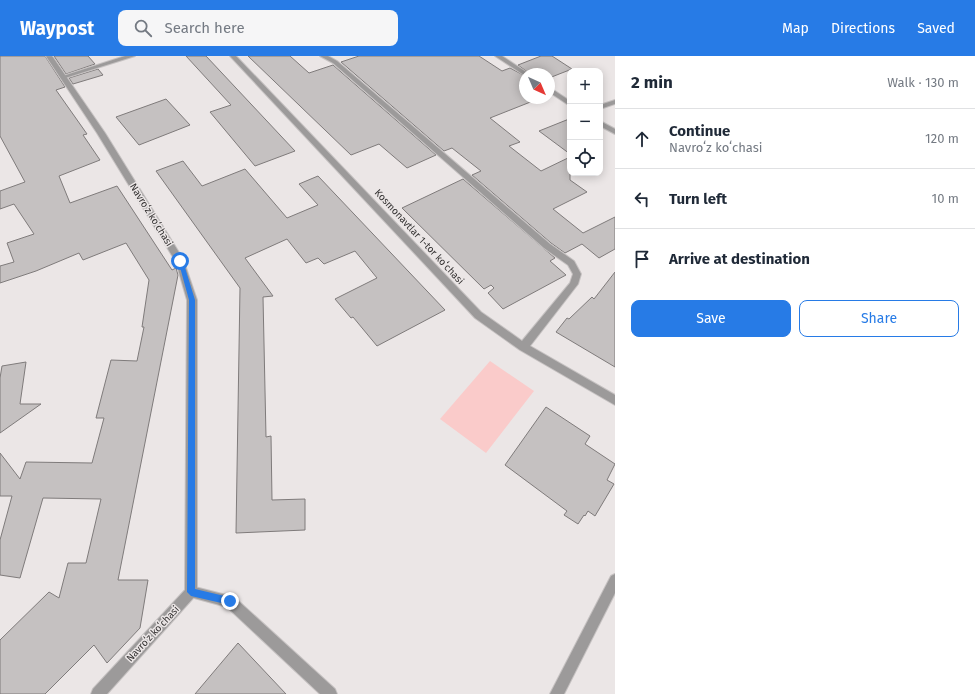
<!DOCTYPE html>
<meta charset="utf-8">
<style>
:root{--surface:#fff;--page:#f6f6f7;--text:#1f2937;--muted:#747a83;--line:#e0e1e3;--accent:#277be6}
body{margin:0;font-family:"Fira Sans",sans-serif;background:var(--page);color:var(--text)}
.controls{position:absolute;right:12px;top:12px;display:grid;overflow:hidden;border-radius:8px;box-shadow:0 2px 10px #0003}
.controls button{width:36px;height:36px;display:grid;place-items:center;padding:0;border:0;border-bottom:1px solid var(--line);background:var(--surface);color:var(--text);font:20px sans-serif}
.compass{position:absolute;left:519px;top:12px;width:36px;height:36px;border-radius:50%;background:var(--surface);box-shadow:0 2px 10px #0003;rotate:136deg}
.stop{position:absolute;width:12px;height:12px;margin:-9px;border:3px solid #277be6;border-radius:50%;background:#fff}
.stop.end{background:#277be6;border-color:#fff;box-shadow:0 1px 4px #0008}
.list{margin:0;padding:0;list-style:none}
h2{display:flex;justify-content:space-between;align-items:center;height:52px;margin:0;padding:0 16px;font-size:17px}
h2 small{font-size:13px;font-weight:400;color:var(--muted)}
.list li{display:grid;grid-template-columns:26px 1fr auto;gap:12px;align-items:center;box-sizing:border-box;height:60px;padding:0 16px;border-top:1px solid var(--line)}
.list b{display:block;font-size:15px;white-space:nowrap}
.list p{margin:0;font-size:13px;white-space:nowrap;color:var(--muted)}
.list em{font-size:13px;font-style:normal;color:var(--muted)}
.actions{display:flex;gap:8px;padding:12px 16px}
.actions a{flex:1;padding:9px 0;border:1px solid var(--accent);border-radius:8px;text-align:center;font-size:14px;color:var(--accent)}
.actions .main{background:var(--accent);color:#fff}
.icon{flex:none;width:22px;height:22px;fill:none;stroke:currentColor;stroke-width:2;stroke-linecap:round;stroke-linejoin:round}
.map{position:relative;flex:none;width:615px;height:638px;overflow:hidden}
header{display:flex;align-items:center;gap:24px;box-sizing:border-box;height:56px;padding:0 20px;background:var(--accent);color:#fff}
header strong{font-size:19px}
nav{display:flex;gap:22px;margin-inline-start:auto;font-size:14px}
.search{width:280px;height:36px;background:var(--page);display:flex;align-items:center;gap:10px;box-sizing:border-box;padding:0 14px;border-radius:8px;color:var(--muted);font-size:15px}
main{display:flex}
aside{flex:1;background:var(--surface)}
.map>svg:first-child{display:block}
</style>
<header>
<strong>Waypost</strong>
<div class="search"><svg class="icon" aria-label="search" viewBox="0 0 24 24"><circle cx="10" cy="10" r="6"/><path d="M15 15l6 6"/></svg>Search here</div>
<nav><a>Map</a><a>Directions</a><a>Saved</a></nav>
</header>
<main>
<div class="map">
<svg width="615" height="638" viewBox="0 0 615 638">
<rect width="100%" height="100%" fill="#ebe6e6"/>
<!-- green -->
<polygon fill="#facbca" points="490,305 534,335 486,397 440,363"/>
<!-- building -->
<g fill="#c5c1c1" stroke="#7f7b7b">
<polygon points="0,0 45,0 65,31 56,34 87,78 83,79 100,104 59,120 70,147 117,130 172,214 176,212 178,219 118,524 148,524 140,572 107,607 94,589 45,638 0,638 0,584 49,536 59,542 68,507 86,507 101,443 43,442 20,522 0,519 0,484 12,440 0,440 0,397 20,423 26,406 92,407 104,362 96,362 111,304 137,305 144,271 142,271 149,224 126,187 83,204 79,197 36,215 0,227 0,210 14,206 7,187 34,178 14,148 0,153 0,135 25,126 0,80"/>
<polygon points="54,0 88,0 95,8 66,18"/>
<polygon points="186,0 206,0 295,95 255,110 210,56 231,49"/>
<polygon points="248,0 290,0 309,17 333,9 436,99 407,112 379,88 351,99"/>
<polygon points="359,0 479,0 502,15 510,12 525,20 525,31 523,32 525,34 525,42 538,43 490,62 520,86 509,90 541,115 570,101 570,124 587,136 553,153 583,177 615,161 615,193 599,202 582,188 565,197 551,187 472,119 481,115 452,92 444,95 341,6"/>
<polygon points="541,0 552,0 572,13 549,22 549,18 530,18 518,9"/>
<polygon points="98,13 103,19 73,28 69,22"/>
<polygon points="166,43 190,69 139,89 116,61"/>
<polygon points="569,63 570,64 570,98 539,75"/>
<polygon points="183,105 202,130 245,113 287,162 318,149 299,128 318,120 445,254 377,290 353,261 351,262 335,243 377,222 355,195 324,208 318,202 306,207 287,183 245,202 273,240 263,241 266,381 271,380 272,444 305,443 305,474 236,477 240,232 156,115"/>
<polygon points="463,123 555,202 550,205 566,219 503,253 488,237 494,232 491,229 484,233 402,152"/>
<polygon points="615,216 615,311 556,276 567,262 569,263 592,241 594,243"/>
<polygon points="26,306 20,348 41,348 0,377 0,322 2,310"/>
<polygon points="546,351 590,380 585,388 615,408 607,424 614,428 595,460 588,455 585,460 584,459 578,468 564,459 567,455 505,409"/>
<polygon points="238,587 286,638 195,638"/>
</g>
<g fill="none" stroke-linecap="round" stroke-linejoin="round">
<!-- service casing -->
<g stroke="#c6c2c2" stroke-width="2">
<g id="service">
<polygon points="125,0 135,0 65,22 60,21"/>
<polygon points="615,44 615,48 600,53 600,49"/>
<polygon points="615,518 615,537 564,638 550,638 611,520"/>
<polygon points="191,530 234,541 335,633 337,638 320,638 227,551 187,540 185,536 187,532"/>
</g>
</g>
<!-- minor casing -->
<g stroke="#c6c2c2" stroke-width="2">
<g id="minor">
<polygon points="46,0 52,0 105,77 183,203 197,244 197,536 195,540 107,638 91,638 93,633 185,534 187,244 176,206 97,77"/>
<polygon points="230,0 236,0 481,256 522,285 570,227 573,218 568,209 544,192 333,7 320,0 328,0 337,5 550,188 574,205 581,218 578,228 530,290 615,339 615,349 520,294 475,262"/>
<polygon points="495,0 502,0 529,18 524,19"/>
<polygon points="549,31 570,45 570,50 549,36"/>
<polygon points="600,65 615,73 615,78 600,70"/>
</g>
</g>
<!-- service -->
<use href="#service" fill="#9c9a9a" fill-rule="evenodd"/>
<!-- minor -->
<use href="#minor" fill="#9c9a9a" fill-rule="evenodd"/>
</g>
<!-- route -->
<polygon fill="#277be6" points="178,204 183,205 195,244 195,533 233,542 234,545 230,549 191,540 187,536 189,244"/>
<g text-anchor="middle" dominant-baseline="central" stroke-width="3" stroke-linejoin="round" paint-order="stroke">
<!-- street labels -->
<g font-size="10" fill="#343232" stroke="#ebe6e6">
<text transform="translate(151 159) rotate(58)">Navroʻz koʻchasi</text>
<text transform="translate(419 181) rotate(47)">Kosmonavtlar 1-tor koʻchasi</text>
<text transform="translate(153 578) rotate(-47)">Navroʻz koʻchasi</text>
</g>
</g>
</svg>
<div class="controls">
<button>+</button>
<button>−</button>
<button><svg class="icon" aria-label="locate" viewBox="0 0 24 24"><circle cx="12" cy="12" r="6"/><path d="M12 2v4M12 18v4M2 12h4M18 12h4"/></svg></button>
</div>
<svg class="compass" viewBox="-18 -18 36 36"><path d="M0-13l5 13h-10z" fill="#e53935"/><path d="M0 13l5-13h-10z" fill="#747a83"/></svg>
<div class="stop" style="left:180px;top:205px"></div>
<div class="stop end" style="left:230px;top:545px"></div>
</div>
<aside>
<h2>2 min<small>Walk · 130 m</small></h2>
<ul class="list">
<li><svg class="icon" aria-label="ahead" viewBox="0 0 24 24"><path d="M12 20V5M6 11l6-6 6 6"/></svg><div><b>Continue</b><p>Navroʻz koʻchasi</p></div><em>120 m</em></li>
<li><svg class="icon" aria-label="left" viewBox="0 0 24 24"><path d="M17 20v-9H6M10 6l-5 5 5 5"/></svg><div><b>Turn left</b></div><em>10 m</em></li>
<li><svg class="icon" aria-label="arrive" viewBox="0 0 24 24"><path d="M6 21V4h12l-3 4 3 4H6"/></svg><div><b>Arrive at destination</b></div></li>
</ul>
<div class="actions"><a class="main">Save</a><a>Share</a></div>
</aside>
</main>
